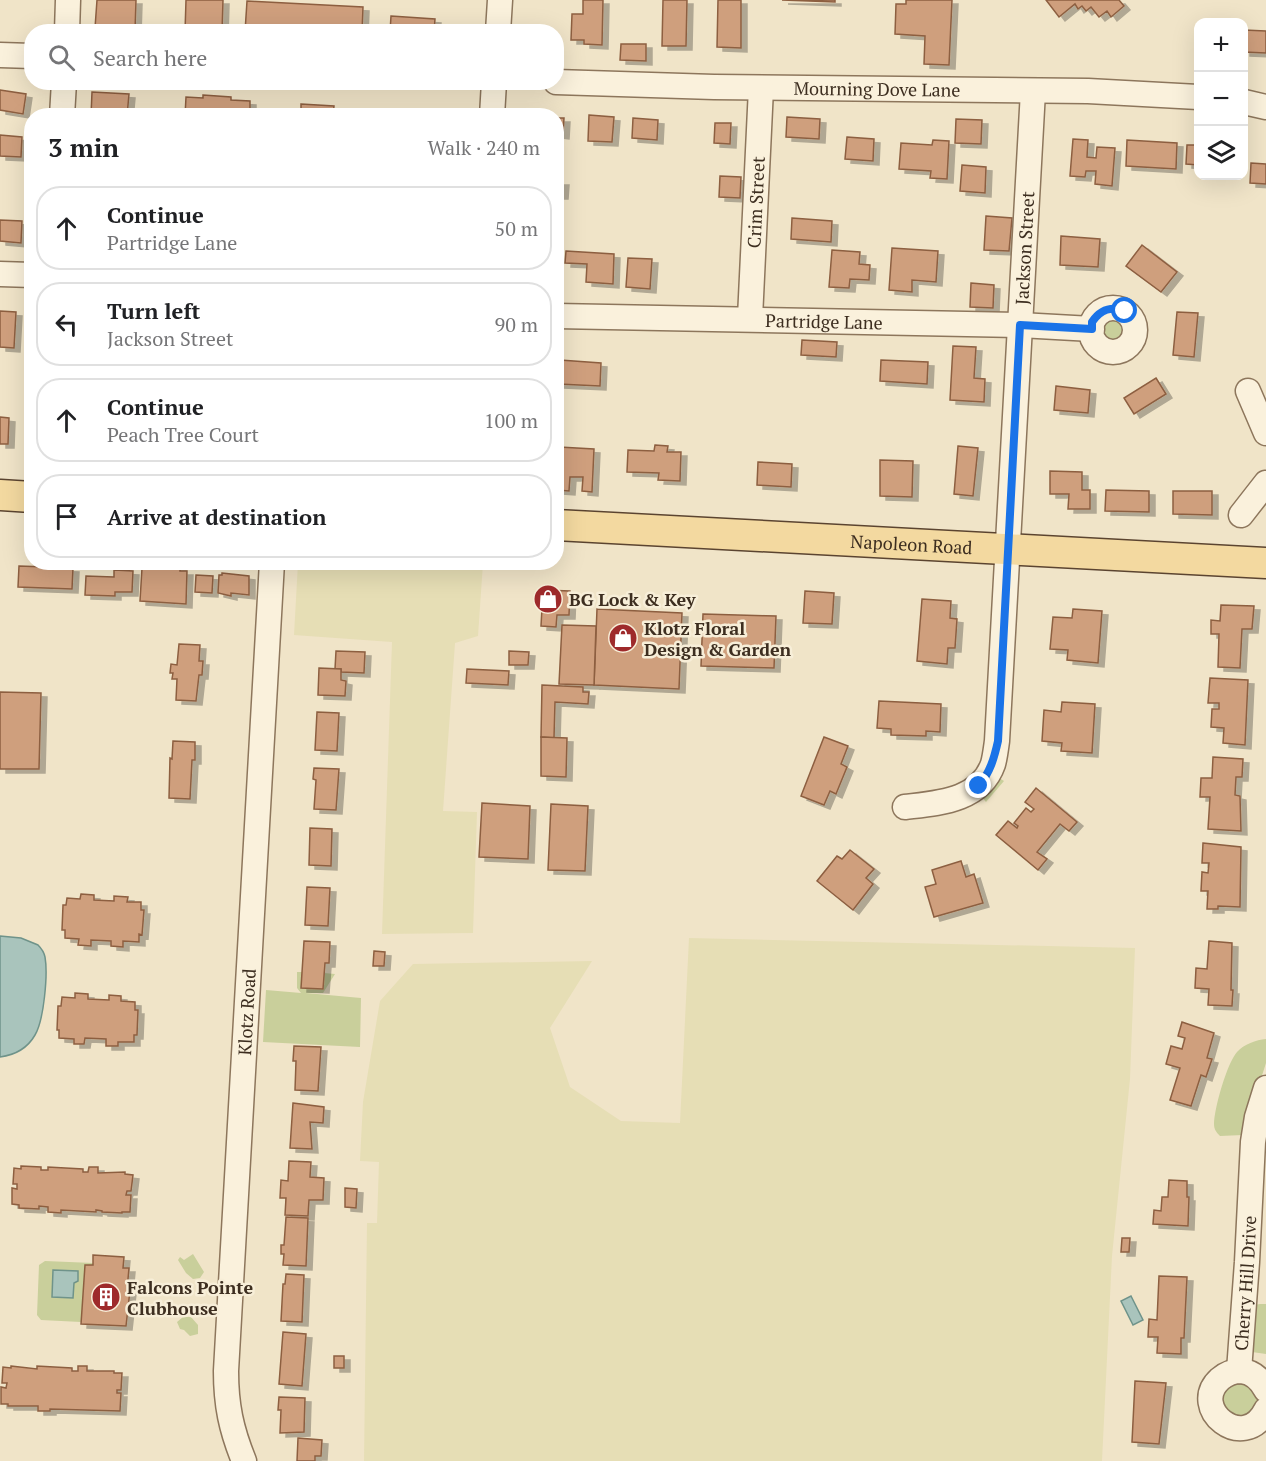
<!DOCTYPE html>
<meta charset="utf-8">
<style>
:root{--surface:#fff;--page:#f2f2f2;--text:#202124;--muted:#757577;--line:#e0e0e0}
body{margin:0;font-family:"PT Serif",serif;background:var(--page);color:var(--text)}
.controls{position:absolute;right:18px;top:18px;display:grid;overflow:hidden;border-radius:12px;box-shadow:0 6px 24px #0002}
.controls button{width:54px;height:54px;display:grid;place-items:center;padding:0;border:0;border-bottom:2px solid var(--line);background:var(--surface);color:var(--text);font:30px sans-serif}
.stop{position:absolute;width:18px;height:18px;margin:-14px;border:4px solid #1a73e8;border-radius:50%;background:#fff}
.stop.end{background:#1a73e8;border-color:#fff;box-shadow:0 2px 6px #0008}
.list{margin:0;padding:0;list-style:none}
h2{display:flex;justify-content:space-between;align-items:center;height:78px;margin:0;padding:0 24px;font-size:26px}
h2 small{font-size:20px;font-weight:400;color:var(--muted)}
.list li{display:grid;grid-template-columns:39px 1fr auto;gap:18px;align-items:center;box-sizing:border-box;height:84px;margin:0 12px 12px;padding:0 12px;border:2px solid var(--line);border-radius:24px}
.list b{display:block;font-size:22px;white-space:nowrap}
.list p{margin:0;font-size:20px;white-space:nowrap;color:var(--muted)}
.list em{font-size:20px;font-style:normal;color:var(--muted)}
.icon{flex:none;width:33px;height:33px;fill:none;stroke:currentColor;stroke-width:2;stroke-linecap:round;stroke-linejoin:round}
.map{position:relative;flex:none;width:1266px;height:1461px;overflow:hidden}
.search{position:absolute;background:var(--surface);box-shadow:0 6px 24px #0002;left:24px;top:24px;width:540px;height:66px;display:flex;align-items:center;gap:15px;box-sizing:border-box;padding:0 21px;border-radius:24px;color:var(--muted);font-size:22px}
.panel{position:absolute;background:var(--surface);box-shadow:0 6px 24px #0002;left:24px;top:108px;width:540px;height:462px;border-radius:24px}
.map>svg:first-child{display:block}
</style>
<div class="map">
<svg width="1266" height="1461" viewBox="0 0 1266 1461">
<defs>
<filter id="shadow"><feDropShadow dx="6" dy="4" stdDeviation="0" flood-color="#0004"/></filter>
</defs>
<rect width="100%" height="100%" fill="#f0e4c8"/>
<!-- farmland -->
<g fill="#e6deb5">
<polygon points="298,563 483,563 478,636 455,643 443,811 477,812 473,933 382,934 392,642 294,635"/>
<polygon points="689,938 1135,948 1130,1079 1112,1256 1102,1461 364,1461 367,1223 377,1223 379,1162 360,1161 363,1102 380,1001 413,964 592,961 550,1028 570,1087 621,1121 680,1123"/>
</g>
<!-- green -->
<g fill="#c9cf9b">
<circle cx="1113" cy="329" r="12"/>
<polygon points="996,776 1004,781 986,802 980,795"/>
<polygon points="297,972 302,972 302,988 323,989 324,973 335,974 323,993 306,993 361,998 360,1047 263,1042 266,990 301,993 297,988"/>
<path d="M1266 1039V1063L1243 1135 1220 1136C1216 1132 1214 1129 1214 1124 1214 1109 1227 1063 1237 1052 1244 1044 1256 1040 1266 1039Z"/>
<polygon points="193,1254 204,1272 200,1278 193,1279 186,1273 178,1260 180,1257 184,1260"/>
<polygon points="45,1261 93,1263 93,1265 85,1265 81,1322 41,1320 37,1315 39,1265"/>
<polygon points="1260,1304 1266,1304 1266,1354 1252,1352 1254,1305"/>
<polygon points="183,1317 191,1317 198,1325 198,1334 190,1336 184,1330 180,1329 177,1322"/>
<polygon points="1233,1377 1259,1388 1261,1410 1234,1424 1216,1392"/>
</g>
<!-- water -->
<g fill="#a9c4bc" stroke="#6f938a" stroke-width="1.5">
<path d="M0 936 21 938 38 945C41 948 44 952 45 957 48 974 44 1020 35 1035 27 1049 15 1055 0 1057Z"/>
<polygon points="53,1270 78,1271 78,1281 74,1283 73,1298 52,1297"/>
<polygon points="1131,1296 1143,1320 1133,1325 1121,1301"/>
</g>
<!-- building -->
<g fill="#cf9f7d" stroke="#8d5f41" stroke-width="1.5" filter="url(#shadow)">
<polygon points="97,0 136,0 135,31 95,28"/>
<polygon points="186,0 223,0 222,32 185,32"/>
<polygon points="583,0 603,0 602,45 584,44 584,40 571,40 572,14 583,14"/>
<polygon points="663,0 687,0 686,46 662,46"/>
<polygon points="718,0 741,0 741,48 717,47"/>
<polygon points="782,0 835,0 835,2"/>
<polygon points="906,0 952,0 949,65 924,64 925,36 895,34 896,4 906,4"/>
<polygon points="1046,0 1119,0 1124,6 1111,17 1107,11 1099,17 1091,7 1086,11 1082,6 1078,9 1075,4 1059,17"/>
<polygon points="247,1 363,7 362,32 245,32"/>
<polygon points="391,16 435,19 434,32 390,32"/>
<polygon points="447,27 473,28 473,32 447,32"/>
<rect x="522" y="29" width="24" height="3"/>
<polygon points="1244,30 1266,31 1266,53 1244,52"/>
<polygon points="621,44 646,44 646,61 620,60"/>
<polygon points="0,90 26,94 23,114 0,110"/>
<polygon points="92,92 129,94 127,116 91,116"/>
<polygon points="203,95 231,97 231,100 250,101 250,116 185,116 186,97 203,98"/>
<polygon points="301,104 334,106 333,116 301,116"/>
<polygon points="418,109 446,111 446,116 418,116"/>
<polygon points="589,115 614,117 612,142 588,141"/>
<polygon points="787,117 820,119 819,139 786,137"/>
<polygon points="556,118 564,118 563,135 556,134"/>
<polygon points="633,118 658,120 657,140 632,138"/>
<polygon points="956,119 982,120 981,144 955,143"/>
<polygon points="715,123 731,123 730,144 714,143"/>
<polygon points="0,135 22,137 21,157 0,156"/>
<polygon points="847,137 874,139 873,161 845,159"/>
<polygon points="1073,139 1088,140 1087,157 1096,158 1097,147 1115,148 1112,186 1095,184 1096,171 1086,171 1085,177 1070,176"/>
<polygon points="933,140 949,141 947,179 930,178 931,171 899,169 901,143 932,145"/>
<polygon points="1127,140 1177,143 1176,169 1126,166"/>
<polygon points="1187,145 1198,145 1198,165 1186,164"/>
<polygon points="1251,163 1266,164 1266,184 1250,183"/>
<polygon points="962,165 986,167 985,193 960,191"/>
<polygon points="720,176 741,177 740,198 719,197"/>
<polygon points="556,181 563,181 562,195 556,195"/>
<polygon points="986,216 1012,218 1009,251 984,250"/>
<polygon points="792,218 832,221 831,242 791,239"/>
<polygon points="0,220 22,221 21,243 0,241"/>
<polygon points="1061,236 1100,239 1098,267 1060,265"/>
<polygon points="1142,245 1177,272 1161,292 1126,266"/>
<polygon points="892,248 938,251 936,282 912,280 912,292 889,290"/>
<polygon points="832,250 860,252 859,264 870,265 869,280 850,279 849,288 829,287"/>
<polygon points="566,251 614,254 613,284 586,282 587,264 565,263"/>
<polygon points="628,258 652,259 650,289 626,287"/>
<polygon points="971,283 994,285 993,308 970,307"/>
<polygon points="0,311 16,312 14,348 0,347"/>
<polygon points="1177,312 1198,313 1194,357 1173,355"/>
<polygon points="802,340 837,342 836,357 801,355"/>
<polygon points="953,346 976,347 974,378 985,379 984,402 950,400"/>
<polygon points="560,360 601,363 600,386 558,384"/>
<polygon points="881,360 928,362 927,384 880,381"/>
<polygon points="1156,378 1166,394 1134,414 1124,398"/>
<polygon points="1056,386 1090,390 1088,413 1054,410"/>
<polygon points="0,417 9,418 8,444 0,444"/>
<polygon points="655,445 668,446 667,452 681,452 680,481 658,480 659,473 627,472 628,450 654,451"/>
<polygon points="958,446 978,448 973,496 954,494"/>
<polygon points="559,447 594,449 592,492 582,491 583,477 570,477 569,491 557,490"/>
<polygon points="880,460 913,461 912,497 880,496"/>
<polygon points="758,462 792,464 791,487 757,485"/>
<polygon points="1050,471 1082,472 1082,490 1090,490 1090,509 1068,509 1069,494 1050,494"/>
<polygon points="1106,490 1149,491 1149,512 1105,511"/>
<polygon points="1173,491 1212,491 1212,515 1173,514"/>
<polygon points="150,562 180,562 180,571 187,571 186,604 140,601 142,568 150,569"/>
<polygon points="19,566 73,568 72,589 18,587"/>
<polygon points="114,570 133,571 132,592 115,592 115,596 85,595 86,576 114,577"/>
<polygon points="222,573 249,576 249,595 231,593 231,596 218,593 219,575 222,575"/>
<polygon points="196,575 213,576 212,593 195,592"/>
<polygon points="543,590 570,591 569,615 557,615 556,627 541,626"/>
<polygon points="805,591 834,593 832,624 803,623"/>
<polygon points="922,599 951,601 950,618 957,619 955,648 948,648 947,664 917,661"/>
<polygon points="1221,605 1254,606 1252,629 1242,629 1240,668 1218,667 1219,634 1211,634 1211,620 1220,621"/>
<polygon points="597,609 682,613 679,689 594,685"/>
<polygon points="1073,609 1102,611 1098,663 1067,660 1068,650 1050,649 1053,617 1072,618"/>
<polygon points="703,614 776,616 774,668 701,666"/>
<polygon points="562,625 596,626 594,685 559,684"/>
<polygon points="179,644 200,645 199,661 203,661 202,675 199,675 196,701 176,700 177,679 172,679 173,673 170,673 171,664 177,665"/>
<polygon points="336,651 365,652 364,673 341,672 341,669 335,669"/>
<polygon points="509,651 529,652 528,665 509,665"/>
<polygon points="319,668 341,669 341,680 346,681 345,696 318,695"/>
<polygon points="467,669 509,671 508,685 466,683"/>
<polygon points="1210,678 1248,680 1245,745 1223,743 1224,728 1211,727 1212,709 1219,709 1219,703 1208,703"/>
<polygon points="542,685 583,687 583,692 589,692 588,704 555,702 554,738 541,737"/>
<polygon points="0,692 41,693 39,769 0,769"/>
<polygon points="879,701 941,704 940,732 926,731 926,736 891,735 891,729 877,728"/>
<polygon points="1062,702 1095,704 1092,753 1061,751 1062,743 1042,741 1044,710 1061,712"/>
<polygon points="317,712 339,713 337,751 315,750"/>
<polygon points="541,737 567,738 566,777 541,776"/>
<polygon points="824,737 848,746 841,764 847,767 836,794 830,791 824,805 801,796"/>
<polygon points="173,741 195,742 195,760 192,760 190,799 169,798 170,758 172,759"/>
<polygon points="1213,757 1243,759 1242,777 1236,777 1235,795 1240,796 1241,831 1208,829 1210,797 1200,797 1201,778 1212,778"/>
<polygon points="314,768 339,769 336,810 314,809 316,780 313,779"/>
<polygon points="1036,788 1077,822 1069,831 1060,824 1037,852 1047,859 1038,870 996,835 1008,821 1017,828 1018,826 1014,823 1026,808 1031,812 1034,809 1025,802"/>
<polygon points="482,803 530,806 528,859 479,857"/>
<polygon points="551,804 588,806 585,871 548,870"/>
<polygon points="310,828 332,829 331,866 309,865"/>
<polygon points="1203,843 1241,847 1240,907 1218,906 1218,909 1207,909 1208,891 1201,891 1202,872 1208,873 1209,863 1202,863"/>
<polygon points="850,850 874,869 866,878 873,884 853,910 817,881 837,856 842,859"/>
<polygon points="961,861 966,877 974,874 983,903 934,917 925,887 936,884 932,870"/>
<polygon points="307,887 330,888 328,926 305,925"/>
<polygon points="81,894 94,895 94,900 114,901 114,896 128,897 127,902 141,902 141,910 144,910 142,935 139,934 139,942 123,941 123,947 111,946 111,941 91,940 91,946 78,945 79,939 65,938 65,930 62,930 63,905 66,905 67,898 80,899"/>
<polygon points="304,941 330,942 329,963 325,963 323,989 301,988"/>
<polygon points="1209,941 1232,943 1231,990 1233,990 1232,1006 1208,1005 1209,989 1195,988 1196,968 1207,969"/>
<polygon points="374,951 385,952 384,966 373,966"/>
<polygon points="75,993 88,994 88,999 109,1000 109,995 121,996 121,1001 135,1002 135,1010 138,1010 137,1035 134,1035 134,1042 118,1042 118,1046 106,1046 106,1039 85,1038 84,1044 74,1044 74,1039 59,1038 59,1030 57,1030 58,1006 61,1006 62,997 75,998"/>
<polygon points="1182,1022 1214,1033 1207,1058 1212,1059 1206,1077 1201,1075 1191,1106 1170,1100 1180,1068 1166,1064 1171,1046 1182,1049 1185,1038 1178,1036"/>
<polygon points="294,1046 321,1047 318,1091 295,1090 296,1061 293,1061"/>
<polygon points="293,1103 324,1107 323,1123 310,1122 312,1149 290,1148"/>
<polygon points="289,1161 311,1162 310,1177 324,1178 323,1200 309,1200 308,1216 285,1215 286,1198 280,1198 281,1180 288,1181"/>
<polygon points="21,1166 41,1167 41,1170 48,1170 48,1167 83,1169 83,1172 88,1172 89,1167 98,1167 98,1173 125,1172 125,1174 133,1175 131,1191 127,1191 126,1195 131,1195 130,1212 122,1212 122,1213 102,1212 102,1211 96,1210 96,1212 61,1210 61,1213 48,1212 48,1207 39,1206 39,1209 19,1208 19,1205 12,1204 12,1188 17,1189 17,1184 13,1184 14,1168 21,1169"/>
<polygon points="1169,1180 1187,1181 1187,1197 1189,1197 1188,1226 1153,1224 1154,1210 1161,1211 1162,1197 1168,1197"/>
<polygon points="345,1188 357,1189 356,1208 345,1207"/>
<polygon points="286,1217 308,1218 306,1266 283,1265 284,1254 281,1254 281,1245 284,1245"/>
<polygon points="1122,1238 1130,1238 1129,1252 1121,1252"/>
<polygon points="93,1255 124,1257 123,1268 129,1268 127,1290 130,1290 126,1326 81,1324 85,1265 93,1265"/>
<polygon points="286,1274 304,1275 302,1322 281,1321 283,1284 285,1284"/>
<polygon points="1159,1276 1187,1277 1184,1338 1181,1338 1181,1354 1157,1353 1158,1337 1148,1337 1149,1319 1157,1320"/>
<polygon points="283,1332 306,1334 302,1386 279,1384"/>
<rect x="334" y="1356" width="10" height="12"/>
<polygon points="11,1366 37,1369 37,1366 72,1368 72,1371 78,1371 78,1366 87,1366 87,1371 114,1371 114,1373 122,1373 121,1390 117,1390 117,1393 121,1393 120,1411 50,1409 50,1411 38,1411 38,1406 8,1406 8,1404 1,1404 1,1387 6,1388 7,1383 2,1383 3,1367 11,1368"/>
<polygon points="1135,1381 1166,1383 1159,1444 1132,1442"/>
<polygon points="279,1397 305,1398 304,1432 280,1433 281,1410 278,1410"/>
<polygon points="298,1438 322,1440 321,1456 315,1456 315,1461 297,1461"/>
</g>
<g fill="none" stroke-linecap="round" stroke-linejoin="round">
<!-- minor casing -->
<g stroke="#8d765c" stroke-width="27">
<g id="minor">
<polyline points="67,32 68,0"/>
<polyline points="498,32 500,0"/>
<polyline points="0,55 32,56"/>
<path id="s1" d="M556 82 714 87 1088 91 1198 97"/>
<polyline points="1244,102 1266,107"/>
<polyline points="62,116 64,82"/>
<polyline points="492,116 494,82"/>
<polyline points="0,274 32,275"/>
<circle cx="1113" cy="330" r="22"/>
<path id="s2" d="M556 316 1020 325 1092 329"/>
<path id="s3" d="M750 318 761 88"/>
<polyline points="1248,391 1266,433"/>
<polyline points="1241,515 1266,483"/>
<path id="s4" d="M905 807C938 803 980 801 993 764 995 757 996 748 997 741L1033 91"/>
<path id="s5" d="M1239 1371 1247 1262 1253 1142 1257 1117 1266 1088"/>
<path d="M1266 1390C1261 1380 1253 1372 1241 1371 1234 1371 1226 1374 1220 1379 1188 1408 1244 1454 1266 1410"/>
<path id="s6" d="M244 1461C231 1429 226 1405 226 1371L272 562"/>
</g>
</g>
<!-- major casing -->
<g stroke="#5b4430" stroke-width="33">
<g id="major">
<polyline points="0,495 32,497"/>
<path id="s7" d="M556 525 1266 563"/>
</g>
</g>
<!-- minor -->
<use href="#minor" stroke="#faf1dc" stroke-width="24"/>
<!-- major -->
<use href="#major" stroke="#f3d9a0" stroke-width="30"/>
</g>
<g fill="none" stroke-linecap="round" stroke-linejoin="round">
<!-- route -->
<path stroke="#1a73e8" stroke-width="8" d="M979 786C990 772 994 759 998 741L1020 325 1092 329V322C1101 309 1111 306 1125 311"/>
</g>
<!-- icons -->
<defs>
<g id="shop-disc" transform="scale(1.5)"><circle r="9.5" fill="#9e2a2b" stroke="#f7eed8"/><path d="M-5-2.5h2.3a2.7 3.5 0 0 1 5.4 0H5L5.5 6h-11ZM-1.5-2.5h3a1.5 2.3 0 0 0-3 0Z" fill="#fff"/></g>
<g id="building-disc" transform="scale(1.5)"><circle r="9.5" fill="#9e2a2b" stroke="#f7eed8"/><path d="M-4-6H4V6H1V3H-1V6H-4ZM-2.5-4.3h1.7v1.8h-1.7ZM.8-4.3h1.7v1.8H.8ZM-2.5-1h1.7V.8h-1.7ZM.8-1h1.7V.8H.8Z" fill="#fff"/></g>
</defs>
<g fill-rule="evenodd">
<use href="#shop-disc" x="548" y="599"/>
<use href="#shop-disc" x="623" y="638"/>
<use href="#building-disc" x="106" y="1297"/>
</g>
<g text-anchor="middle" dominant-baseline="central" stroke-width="5" stroke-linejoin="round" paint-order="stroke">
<!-- street labels -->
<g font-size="18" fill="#3d2e20" stroke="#f7eed8">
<text stroke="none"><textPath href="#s1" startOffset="321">Mourning Dove Lane</textPath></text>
<text stroke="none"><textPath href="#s3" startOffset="116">Crim Street</textPath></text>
<text stroke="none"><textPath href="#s4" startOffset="621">Jackson Street</textPath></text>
<text stroke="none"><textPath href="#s2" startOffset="268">Partridge Lane</textPath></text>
<text stroke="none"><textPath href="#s7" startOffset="356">Napoleon Road</textPath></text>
<text stroke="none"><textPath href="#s6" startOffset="452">Klotz Road</textPath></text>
<text stroke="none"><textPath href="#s5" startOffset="88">Cherry Hill Drive</textPath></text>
</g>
<!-- poi labels -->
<g font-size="18" font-weight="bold" fill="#3d2e20" stroke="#f7eed8" text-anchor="start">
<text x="569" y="599">BG Lock &amp; Key</text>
<text x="644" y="628">Klotz Floral<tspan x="644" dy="21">Design &amp; Garden</tspan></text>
<text x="127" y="1287">Falcons Pointe<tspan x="127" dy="21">Clubhouse</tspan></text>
</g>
</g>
</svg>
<div class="controls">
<button>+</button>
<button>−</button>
<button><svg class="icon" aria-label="layers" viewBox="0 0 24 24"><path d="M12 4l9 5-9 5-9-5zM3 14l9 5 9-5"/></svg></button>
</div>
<div class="stop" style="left:1125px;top:311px"></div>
<div class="stop end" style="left:979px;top:786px"></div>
<div class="search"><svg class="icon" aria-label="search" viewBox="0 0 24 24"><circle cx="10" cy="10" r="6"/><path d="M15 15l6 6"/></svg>Search here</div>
<section class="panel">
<h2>3 min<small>Walk · 240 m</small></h2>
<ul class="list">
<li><svg class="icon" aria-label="ahead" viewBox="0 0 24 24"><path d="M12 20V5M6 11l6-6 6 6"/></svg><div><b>Continue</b><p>Partridge Lane</p></div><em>50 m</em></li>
<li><svg class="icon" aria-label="left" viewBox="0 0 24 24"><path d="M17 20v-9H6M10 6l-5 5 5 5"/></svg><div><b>Turn left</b><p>Jackson Street</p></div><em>90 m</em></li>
<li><svg class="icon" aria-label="ahead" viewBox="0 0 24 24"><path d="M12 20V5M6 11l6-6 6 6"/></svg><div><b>Continue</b><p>Peach Tree Court</p></div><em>100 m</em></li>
<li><svg class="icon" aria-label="arrive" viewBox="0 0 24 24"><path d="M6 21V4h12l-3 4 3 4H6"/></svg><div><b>Arrive at destination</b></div></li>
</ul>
</section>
</div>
